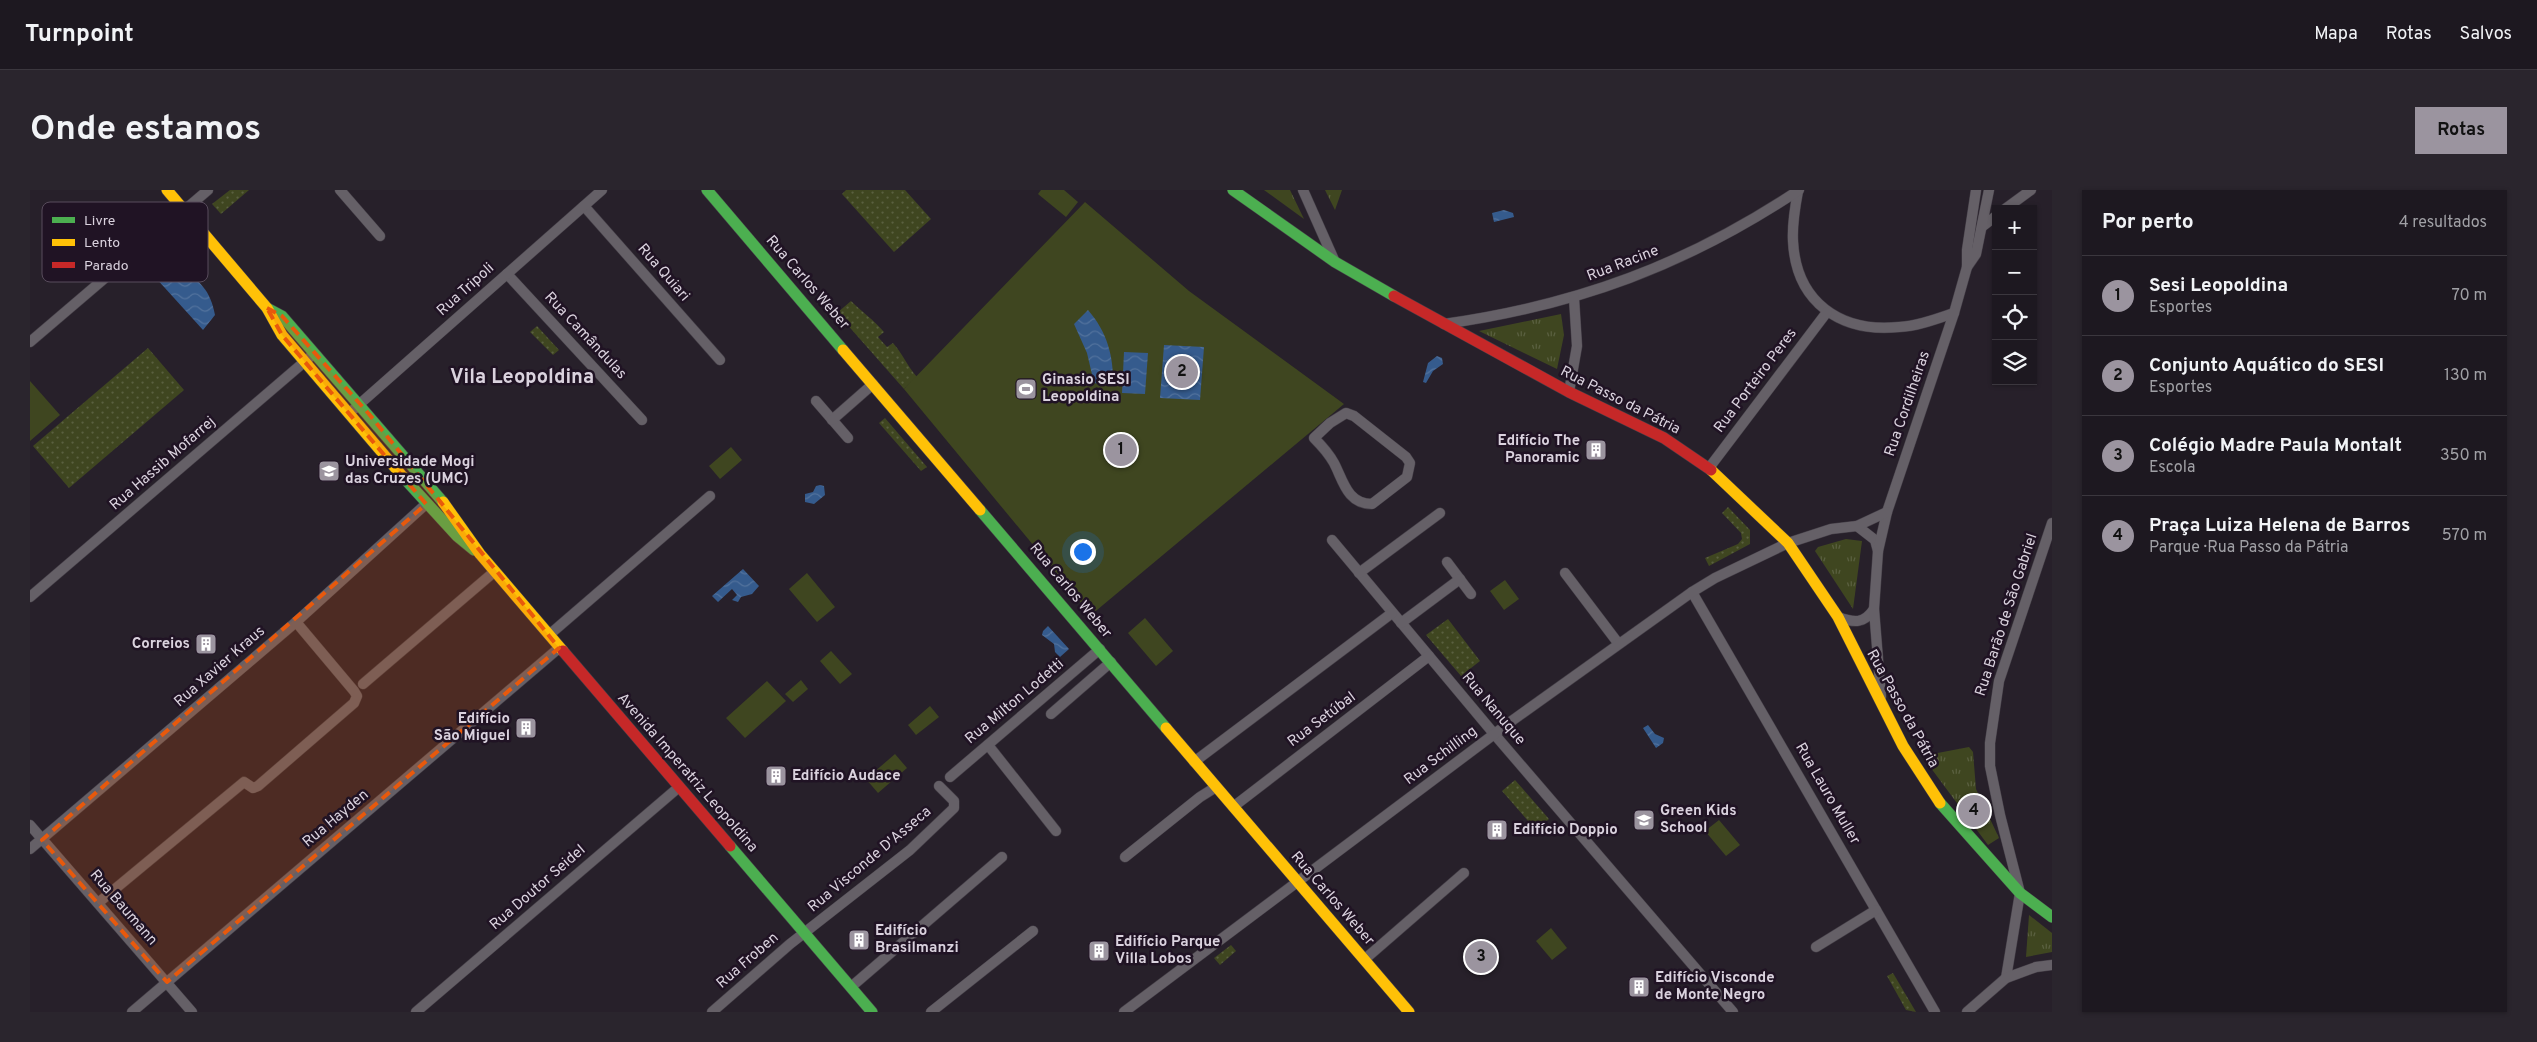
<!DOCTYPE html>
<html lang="pt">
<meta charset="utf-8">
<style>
:root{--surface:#1d1820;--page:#2a252d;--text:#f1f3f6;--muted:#a0a0a5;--line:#3b373e;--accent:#9b949f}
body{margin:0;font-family:Overpass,sans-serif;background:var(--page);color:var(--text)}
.controls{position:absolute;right:15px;top:15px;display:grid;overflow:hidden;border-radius:0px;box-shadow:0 1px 4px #0004}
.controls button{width:45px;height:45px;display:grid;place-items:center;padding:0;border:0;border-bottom:1px solid var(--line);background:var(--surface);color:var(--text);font:25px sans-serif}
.you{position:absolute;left:1052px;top:361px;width:18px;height:18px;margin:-12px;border:4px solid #fff;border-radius:50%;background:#1a73e8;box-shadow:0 0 0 8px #1a73e833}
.badge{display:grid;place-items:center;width:32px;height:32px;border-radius:50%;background:var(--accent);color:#111;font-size:16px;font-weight:700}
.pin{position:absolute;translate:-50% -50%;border:2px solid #fff;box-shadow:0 1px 5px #0006}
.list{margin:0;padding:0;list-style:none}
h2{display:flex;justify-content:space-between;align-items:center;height:65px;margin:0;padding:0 20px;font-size:21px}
h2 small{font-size:16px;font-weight:400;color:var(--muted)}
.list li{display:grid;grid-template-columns:32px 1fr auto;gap:15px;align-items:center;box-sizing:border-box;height:80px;padding:0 20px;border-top:1px solid var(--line)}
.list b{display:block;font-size:19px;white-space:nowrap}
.list p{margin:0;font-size:16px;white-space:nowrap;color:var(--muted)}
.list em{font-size:16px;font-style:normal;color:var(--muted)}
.icon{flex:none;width:28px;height:28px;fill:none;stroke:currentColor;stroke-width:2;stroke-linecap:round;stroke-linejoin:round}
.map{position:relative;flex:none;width:2022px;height:822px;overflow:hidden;border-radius:0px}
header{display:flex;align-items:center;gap:30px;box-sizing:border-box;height:70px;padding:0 25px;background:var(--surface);border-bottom:1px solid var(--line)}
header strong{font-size:24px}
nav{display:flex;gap:28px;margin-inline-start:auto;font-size:18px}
.intro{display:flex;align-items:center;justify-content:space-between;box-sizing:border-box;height:120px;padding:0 30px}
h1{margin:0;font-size:35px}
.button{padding:12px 22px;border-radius:0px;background:var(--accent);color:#111;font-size:18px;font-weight:700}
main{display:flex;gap:30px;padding:0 30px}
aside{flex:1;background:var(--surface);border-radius:0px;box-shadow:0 1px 4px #0004}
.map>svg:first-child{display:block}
</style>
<header>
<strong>Turnpoint</strong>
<nav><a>Mapa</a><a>Rotas</a><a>Salvos</a></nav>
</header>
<div class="intro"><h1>Onde estamos</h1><a class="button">Rotas</a></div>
<main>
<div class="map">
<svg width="2022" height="822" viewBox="0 0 2022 822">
<defs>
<pattern id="grass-dots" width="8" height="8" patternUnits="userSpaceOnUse" patternTransform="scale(1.25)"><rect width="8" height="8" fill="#3f4620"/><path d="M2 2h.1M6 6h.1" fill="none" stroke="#5a6040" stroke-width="1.8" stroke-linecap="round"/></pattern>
<pattern id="park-tufts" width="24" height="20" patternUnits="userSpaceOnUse" patternTransform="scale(1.25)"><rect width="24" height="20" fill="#3f4620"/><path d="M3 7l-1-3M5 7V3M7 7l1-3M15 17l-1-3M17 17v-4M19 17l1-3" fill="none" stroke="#5a6040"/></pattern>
<pattern id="water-waves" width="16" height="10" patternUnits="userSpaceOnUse" patternTransform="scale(1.25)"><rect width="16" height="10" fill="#355b8d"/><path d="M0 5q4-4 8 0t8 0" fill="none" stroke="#52729d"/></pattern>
</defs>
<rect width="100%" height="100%" fill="#27202a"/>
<!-- grass -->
<g fill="url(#grass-dots)">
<polygon points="200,0 219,0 191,24 182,14"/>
<polygon points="816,0 875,0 901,29 864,62 812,4"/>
<path d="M821 111C832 122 844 130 854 142L848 147 857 157 863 153C873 164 877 176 887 187L874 199 807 123Z"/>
<polygon points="507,136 529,160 523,165 500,142"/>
<polygon points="118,158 154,200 39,298 3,256"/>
<polygon points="855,228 897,277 891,281 849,233"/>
<polygon points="1698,317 1720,340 1720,354 1679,376 1675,368 1708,354 1712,349 1711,343 1692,323"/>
<polygon points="1418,429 1450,471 1436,482 1454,504 1449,507 1396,445"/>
<polygon points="1485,590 1519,629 1506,640 1472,601"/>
<polygon points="1201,755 1206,761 1190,775 1184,768"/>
<polygon points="1863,783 1886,822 1876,820 1857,786"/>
</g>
<!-- park -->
<g fill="url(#park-tufts)">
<polygon points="1234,0 1260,0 1274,29"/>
<polygon points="1295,0 1312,0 1305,20"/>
<polygon points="1531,124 1534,145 1527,179 1449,141"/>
<polygon points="1816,349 1832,351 1823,419 1785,361 1788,357"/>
<polygon points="1939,557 1943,562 1946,599 1969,648 1958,655 1892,566"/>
<polygon points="1999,725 2022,743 2022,762 1996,767"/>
</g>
<!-- pitch -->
<g fill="#3f4620">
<polygon points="1011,0 1034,0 1048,12 1036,27 1008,4"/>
<polygon points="1055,12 1159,101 1314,214 1061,425 874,199"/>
<polygon points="0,191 30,225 0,251"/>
<polygon points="701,257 712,270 690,289 679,276"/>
<polygon points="777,383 805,417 787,432 759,399"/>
<polygon points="1475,390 1489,409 1474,420 1460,401"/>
<polygon points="1115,428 1143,461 1126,476 1098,443"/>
<polygon points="801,461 822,484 810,494 790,471"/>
<polygon points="771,490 778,499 763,512 755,504"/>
<polygon points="737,491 756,511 715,548 696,528"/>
<polygon points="900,516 909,527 886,545 878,535"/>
<polygon points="865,564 877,578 848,603 836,589"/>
<polygon points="1689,630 1710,655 1696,666 1675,641"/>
<polygon points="1521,738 1537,758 1522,770 1506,751"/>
</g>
<!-- water -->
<g fill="url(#water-waves)">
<polygon points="1474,20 1483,23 1484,27 1464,32 1462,23"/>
<path d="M147 79C170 89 180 100 185 125L173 140 125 87 137 80Z"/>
<path d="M1058 120C1077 142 1084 166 1083 196L1064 193 1057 163 1044 134Z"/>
<polygon points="1134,155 1174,157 1170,210 1130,208"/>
<polygon points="1094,162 1118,163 1115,204 1092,203"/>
<polygon points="1407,166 1412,168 1413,174 1403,181 1396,193 1393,192 1398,173"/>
<polygon points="790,295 794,296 795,305 784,314 775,312 775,304 783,302 786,296"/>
<polygon points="713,379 729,396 722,404 711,407 708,412 702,410 707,405 702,399 688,412 682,406"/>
<polygon points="1018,436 1039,459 1030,467 1025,462 1024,454 1012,445 1013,441"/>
<polygon points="1618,535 1625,544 1634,548 1633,553 1626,558 1613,538"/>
</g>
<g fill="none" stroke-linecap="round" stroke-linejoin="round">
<!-- street casing -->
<g stroke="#443e47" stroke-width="11">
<g id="street">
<polyline points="310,0 350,46"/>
<polyline points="1273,0 1305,72"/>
<path d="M1768 1C1765 17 1762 34 1763 51 1766 112 1810 143 1869 137 1888 136 1906 129 1924 123"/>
<polyline points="554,16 690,170"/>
<polyline points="1975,19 2001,0"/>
<polyline points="1953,36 1966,26"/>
<polyline points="1937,77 1946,64 1959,0"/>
<polyline points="477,84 612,230"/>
<path d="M1414 134C1548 115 1656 75 1769 0"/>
<polyline points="0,152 178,0"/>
<polyline points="1539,202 1547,156 1544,108"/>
<polyline points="786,211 818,248"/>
<polyline points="324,219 572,0"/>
<path d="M1316 223 1324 226 1376 267 1380 273 1377 287 1342 314C1317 314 1313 290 1304 273 1299 264 1291 255 1284 248L1300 233Z"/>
<polyline points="802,230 843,194"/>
<polyline points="1679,278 1797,122"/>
<polyline points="1827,336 1845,350 1848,361"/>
<polyline points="1302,350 1465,545 1703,822"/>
<polyline points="1417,372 1441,404"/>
<polyline points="1329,383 1410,323"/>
<polyline points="1535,383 1588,453"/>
<polyline points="1662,402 1905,822"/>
<polyline points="0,407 280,167"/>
<path d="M1808 427C1824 433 1834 434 1844 419"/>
<polyline points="1371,433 1430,389"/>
<polyline points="519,445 680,306"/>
<polyline points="333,494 464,382"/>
<polyline points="1851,507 1844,419 1848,361 1857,322 1924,123 1937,77 1937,60 1946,0"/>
<polyline points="1021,524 1081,472"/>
<polyline points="958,555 1026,641"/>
<polyline points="1164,572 1362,423"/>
<polyline points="920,587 1070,459"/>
<polyline points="1203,617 1399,466"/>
<polyline points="0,635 162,822"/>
<polyline points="0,659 266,432 396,314"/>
<polyline points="1095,667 1170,607 1186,597"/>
<polyline points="68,713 214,592 223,598 228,596 324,513 327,506 324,501 266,432"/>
<polyline points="1786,757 1846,720"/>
<polyline points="1335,769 1434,683"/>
<polyline points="1976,788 1990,703 1970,625 1960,576 1960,553 1969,491 2022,333"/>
<polyline points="821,797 972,667"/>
<polyline points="102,822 529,458"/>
<polyline points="386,822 649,597"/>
<polyline points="682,822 760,754 880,660 924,618 924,611 909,596"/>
<polyline points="901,822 1003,741"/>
<polyline points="1094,822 1483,530 1662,402 1685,388 1758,353 1801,339 1827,336 1857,322"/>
<polyline points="1937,822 1976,788 2006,777 2022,775"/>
</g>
</g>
<!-- fast casing -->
<g stroke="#443e47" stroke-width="12">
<g id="fast">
<polyline points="677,0 813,160"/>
<polyline points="1203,0 1305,72 1364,106"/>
<polyline points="237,118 252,126 413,312"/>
<polyline points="373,287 427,346 444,360"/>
<polyline points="950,320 1136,538"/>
<polyline points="1910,613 1990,703 2022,727"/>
<polyline points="700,656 842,822"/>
</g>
</g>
<!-- slow casing -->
<g stroke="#443e47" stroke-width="12">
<g id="slow">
<polyline points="137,0 237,118 252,145 373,287"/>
<polyline points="813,160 950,320"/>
<polyline points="1681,280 1758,353 1808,427 1873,556 1910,613"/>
<polyline points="413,312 450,364 533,461"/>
<polyline points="1136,538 1379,822"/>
</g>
</g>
<!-- jam casing -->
<g stroke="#443e47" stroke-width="12">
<g id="jam">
<polyline points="1364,106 1539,202 1634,248 1681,280"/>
<polyline points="533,461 700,656"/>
</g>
</g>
<!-- street -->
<use href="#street" stroke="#656067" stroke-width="10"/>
<!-- fast -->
<use href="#fast" stroke="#4caf50" stroke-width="11"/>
<!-- slow -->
<use href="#slow" stroke="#ffc107" stroke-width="11"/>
<!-- jam -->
<use href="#jam" stroke="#c62828" stroke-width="11"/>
</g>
<!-- marked area -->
<path fill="#e8590c" fill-opacity="0.2" stroke="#e8590c" stroke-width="4" stroke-dasharray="10 6" stroke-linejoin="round" d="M237 118 252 126 339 224 529 458 137 792 12 650 396 314 252 145Z"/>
<!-- icons -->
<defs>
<g id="stadium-square" transform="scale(1.125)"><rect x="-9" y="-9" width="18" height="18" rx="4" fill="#9b949f" stroke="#201324"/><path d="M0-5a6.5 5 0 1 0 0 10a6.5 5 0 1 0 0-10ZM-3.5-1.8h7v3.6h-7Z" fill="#fff"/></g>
<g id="building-square" transform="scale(1.125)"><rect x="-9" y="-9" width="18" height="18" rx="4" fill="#9b949f" stroke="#201324"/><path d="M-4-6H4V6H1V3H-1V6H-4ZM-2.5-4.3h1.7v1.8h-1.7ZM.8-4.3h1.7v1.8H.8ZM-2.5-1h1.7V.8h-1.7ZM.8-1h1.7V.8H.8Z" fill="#fff"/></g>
<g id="university-square" transform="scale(1.125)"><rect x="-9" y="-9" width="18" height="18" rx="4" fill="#9b949f" stroke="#201324"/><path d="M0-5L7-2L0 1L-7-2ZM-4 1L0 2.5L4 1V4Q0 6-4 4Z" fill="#fff"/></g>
<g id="school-square" transform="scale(1.125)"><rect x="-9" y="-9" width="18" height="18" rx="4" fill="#9b949f" stroke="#201324"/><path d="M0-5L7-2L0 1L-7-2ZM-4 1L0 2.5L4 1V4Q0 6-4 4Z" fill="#fff"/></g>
</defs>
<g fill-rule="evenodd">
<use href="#stadium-square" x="996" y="199"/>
<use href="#building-square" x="1566" y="260"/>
<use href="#university-square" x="299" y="281"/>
<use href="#building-square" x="176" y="454"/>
<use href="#building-square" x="496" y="538"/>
<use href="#building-square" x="746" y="586"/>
<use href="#school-square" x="1614" y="630"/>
<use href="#building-square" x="1467" y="640"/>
<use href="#building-square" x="829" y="750"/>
<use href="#building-square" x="1069" y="761"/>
<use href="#building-square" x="1609" y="797"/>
</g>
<g text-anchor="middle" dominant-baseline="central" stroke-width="5" stroke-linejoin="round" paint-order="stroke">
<!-- street labels -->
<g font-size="15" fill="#dad2de" stroke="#201324">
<text transform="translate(1593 74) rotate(-21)">Rua Racine</text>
<text transform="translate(633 83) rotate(49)">Rua Quiari</text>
<text transform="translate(777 93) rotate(49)">Rua Carlos Weber</text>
<text transform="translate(436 100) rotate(-42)">Rua Tripoli</text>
<text transform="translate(555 146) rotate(47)">Rua Camândulas</text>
<text transform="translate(1726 191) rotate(-53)">Rua Porteiro Peres</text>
<text transform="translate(1590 211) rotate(27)">Rua Passo da Pátria</text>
<text transform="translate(1878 214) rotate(-71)">Rua Cordilheiras</text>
<text transform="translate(133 274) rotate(-41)">Rua Hassib Mofarrej</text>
<text transform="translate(1040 401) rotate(50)">Rua Carlos Weber</text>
<text transform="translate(1977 425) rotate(-72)">Rua Barão de São Gabriel</text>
<text transform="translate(190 477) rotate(-41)">Rua Xavier Kraus</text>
<text transform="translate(985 512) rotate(-40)">Rua Milton Lodetti</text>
<text transform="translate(1463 519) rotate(50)">Rua Nanuque</text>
<text transform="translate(1872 519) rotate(61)">Rua Passo da Pátria</text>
<text transform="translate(1292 530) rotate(-37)">Rua Setúbal</text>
<text transform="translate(1411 566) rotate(-37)">Rua Schilling</text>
<text transform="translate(657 583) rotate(49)">Avenida Imperatriz Leopoldina</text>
<text transform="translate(1797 604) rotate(60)">Rua Lauro Muller</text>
<text transform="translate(306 629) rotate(-40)">Rua Hayden</text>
<text transform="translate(840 670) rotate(-40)">Rua Visconde D'Asseca</text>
<text transform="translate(508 698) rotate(-41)">Rua Doutor Seidel</text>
<text transform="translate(1302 709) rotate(49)">Rua Carlos Weber</text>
<text transform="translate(93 718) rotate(49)">Rua Baumann</text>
<text transform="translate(718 771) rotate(-41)">Rua Froben</text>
</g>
<!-- poi labels -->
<g font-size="15" font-weight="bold" fill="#dad2de" stroke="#201324" text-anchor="start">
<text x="1012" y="190">Ginasio SESI<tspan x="1012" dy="17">Leopoldina</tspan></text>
<text x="1550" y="251" text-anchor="end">Edifício The<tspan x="1550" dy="17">Panoramic</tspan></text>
<text x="315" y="272">Universidade Mogi<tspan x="315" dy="17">das Cruzes (UMC)</tspan></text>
<text x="160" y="454" text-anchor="end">Correios</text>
<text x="480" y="529" text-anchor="end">Edifício<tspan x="480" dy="17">São Miguel</tspan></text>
<text x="762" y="586">Edifício Audace</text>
<text x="1630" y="621">Green Kids<tspan x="1630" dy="17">School</tspan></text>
<text x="1483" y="640">Edifício Doppio</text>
<text x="845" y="741">Edifício<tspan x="845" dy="17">Brasilmanzi</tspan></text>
<text x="1085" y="752">Edifício Parque<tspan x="1085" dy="17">Villa Lobos</tspan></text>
<text x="1625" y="788">Edifício Visconde<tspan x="1625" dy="17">de Monte Negro</tspan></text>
</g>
<!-- district labels -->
<g font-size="20" font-weight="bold" fill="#dad2de" stroke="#201324">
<text x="492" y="188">Vila Leopoldina</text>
</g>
</g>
<!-- legend -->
<rect x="12" y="12" width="166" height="80" rx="8" fill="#201324" stroke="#584c5c" stroke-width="1"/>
<rect x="22" y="27" width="23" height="6" fill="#4caf50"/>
<rect x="22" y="49" width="23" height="7" fill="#ffc107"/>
<rect x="22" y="72" width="23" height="6" fill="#c62828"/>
<g font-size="14" fill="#dad2de">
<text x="54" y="35">Livre</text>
<text x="54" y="57">Lento</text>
<text x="54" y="80">Parado</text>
</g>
</svg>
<div class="controls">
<button>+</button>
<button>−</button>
<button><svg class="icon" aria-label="locate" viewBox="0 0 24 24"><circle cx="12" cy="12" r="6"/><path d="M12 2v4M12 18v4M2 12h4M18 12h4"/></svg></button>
<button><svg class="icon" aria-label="layers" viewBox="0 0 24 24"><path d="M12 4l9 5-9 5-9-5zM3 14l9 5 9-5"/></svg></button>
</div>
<div class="you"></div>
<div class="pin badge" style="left:1091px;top:260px">1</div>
<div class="pin badge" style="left:1152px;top:182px">2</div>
<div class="pin badge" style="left:1451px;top:767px">3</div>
<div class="pin badge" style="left:1944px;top:621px">4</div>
</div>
<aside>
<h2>Por perto<small>4 resultados</small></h2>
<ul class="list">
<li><span class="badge">1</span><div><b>Sesi Leopoldina</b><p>Esportes</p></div><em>70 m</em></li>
<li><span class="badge">2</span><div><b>Conjunto Aquático do SESI</b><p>Esportes</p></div><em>130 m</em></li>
<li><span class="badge">3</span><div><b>Colégio Madre Paula Montalt</b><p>Escola</p></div><em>350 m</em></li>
<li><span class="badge">4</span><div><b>Praça Luiza Helena de Barros</b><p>Parque · Rua Passo da Pátria</p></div><em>570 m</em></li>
</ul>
</aside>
</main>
